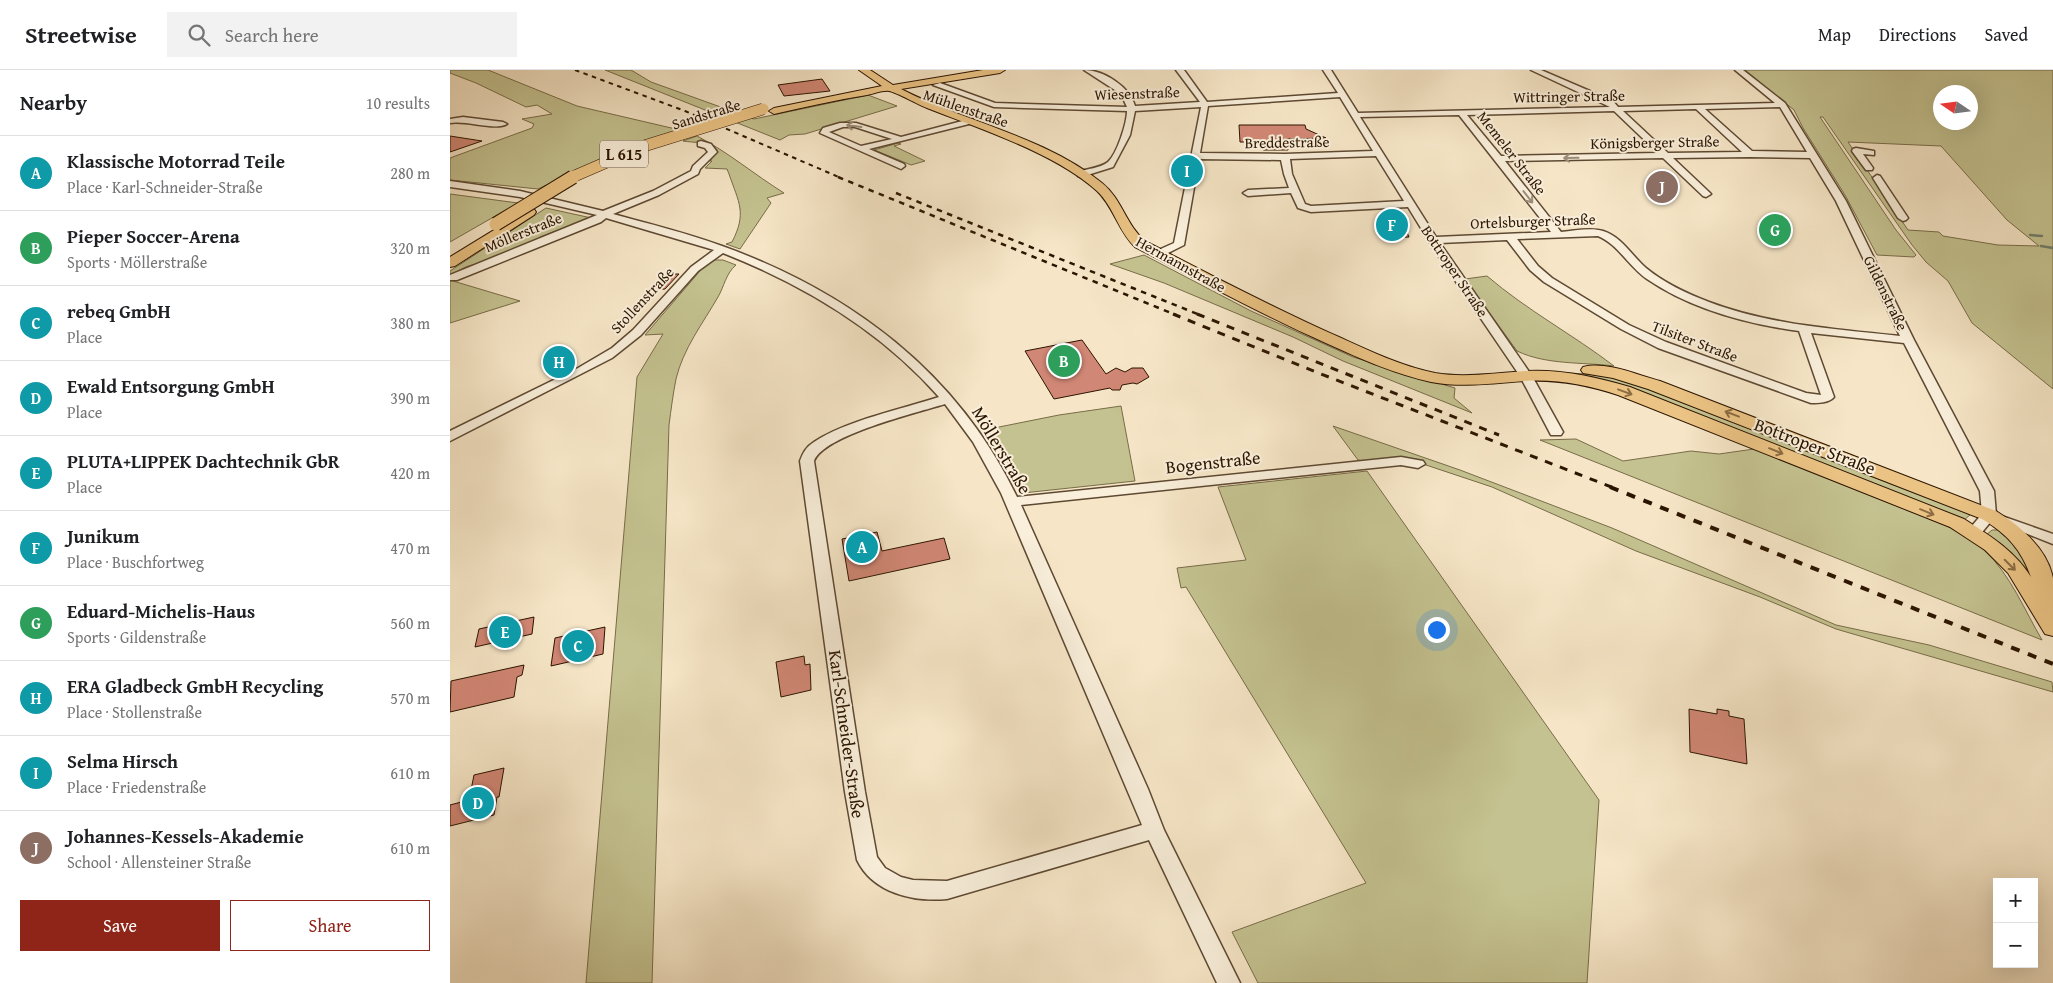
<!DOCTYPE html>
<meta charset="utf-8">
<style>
:root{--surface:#fff;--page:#f2f2f2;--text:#202124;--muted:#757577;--line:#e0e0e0;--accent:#8f2418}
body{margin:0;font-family:"Gentium Book Plus",serif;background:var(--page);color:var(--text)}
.controls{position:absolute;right:15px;bottom:15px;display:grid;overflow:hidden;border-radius:0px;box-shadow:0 5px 20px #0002}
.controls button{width:45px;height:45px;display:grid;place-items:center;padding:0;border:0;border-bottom:1px solid var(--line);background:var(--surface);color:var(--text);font:25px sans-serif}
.compass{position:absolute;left:1483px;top:15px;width:45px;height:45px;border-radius:50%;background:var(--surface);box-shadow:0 5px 20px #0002;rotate:283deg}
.you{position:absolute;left:986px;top:559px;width:18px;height:18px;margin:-12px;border:4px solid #fff;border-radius:50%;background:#1a73e8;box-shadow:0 0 0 8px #1a73e833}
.badge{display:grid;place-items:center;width:32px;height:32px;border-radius:50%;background:var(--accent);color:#fff;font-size:16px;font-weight:700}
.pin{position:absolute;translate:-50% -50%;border:2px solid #fff;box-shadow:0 1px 5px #0006}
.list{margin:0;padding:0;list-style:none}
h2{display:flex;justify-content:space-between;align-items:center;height:65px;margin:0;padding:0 20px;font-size:21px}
h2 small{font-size:16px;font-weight:400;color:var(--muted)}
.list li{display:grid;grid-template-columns:32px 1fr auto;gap:15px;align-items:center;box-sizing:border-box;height:75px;padding:0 20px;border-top:1px solid var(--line)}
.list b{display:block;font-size:19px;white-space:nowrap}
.list p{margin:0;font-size:16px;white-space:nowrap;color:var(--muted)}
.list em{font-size:16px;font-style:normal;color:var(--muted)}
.actions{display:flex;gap:10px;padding:15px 20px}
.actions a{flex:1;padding:11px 0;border:1px solid var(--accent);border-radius:0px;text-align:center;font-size:18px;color:var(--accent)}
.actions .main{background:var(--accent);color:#fff}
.icon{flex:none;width:28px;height:28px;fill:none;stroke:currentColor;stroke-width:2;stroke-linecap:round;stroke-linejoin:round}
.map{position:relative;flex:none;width:1603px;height:913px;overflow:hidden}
header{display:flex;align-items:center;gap:30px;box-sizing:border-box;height:70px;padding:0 25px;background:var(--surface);border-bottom:1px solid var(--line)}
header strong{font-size:24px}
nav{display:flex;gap:28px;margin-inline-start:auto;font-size:18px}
.search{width:350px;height:45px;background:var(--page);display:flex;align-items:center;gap:12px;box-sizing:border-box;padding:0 18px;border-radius:0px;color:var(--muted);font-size:19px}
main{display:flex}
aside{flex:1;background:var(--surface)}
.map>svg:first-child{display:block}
</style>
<header>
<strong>Streetwise</strong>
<div class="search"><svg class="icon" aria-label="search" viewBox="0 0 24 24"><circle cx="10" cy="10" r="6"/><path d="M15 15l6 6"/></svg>Search here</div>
<nav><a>Map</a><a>Directions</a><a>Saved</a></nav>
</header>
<main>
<aside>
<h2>Nearby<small>10 results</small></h2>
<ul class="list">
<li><span class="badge" style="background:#0f9aa8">A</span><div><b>Klassische Motorrad Teile</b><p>Place · Karl-Schneider-Straße</p></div><em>280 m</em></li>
<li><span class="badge" style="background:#2e9e5b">B</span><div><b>Pieper Soccer-Arena</b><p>Sports · Möllerstraße</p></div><em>320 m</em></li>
<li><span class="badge" style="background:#0f9aa8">C</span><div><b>rebeq GmbH</b><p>Place</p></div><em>380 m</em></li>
<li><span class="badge" style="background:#0f9aa8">D</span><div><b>Ewald Entsorgung GmbH</b><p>Place</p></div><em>390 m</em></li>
<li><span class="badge" style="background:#0f9aa8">E</span><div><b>PLUTA+LIPPEK Dachtechnik GbR</b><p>Place</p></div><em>420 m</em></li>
<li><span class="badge" style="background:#0f9aa8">F</span><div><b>Junikum</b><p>Place · Buschfortweg</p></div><em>470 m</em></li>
<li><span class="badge" style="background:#2e9e5b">G</span><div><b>Eduard-Michelis-Haus</b><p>Sports · Gildenstraße</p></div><em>560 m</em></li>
<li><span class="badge" style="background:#0f9aa8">H</span><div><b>ERA Gladbeck GmbH Recycling</b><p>Place · Stollenstraße</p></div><em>570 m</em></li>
<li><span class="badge" style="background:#0f9aa8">I</span><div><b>Selma Hirsch</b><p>Place · Friedenstraße</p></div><em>610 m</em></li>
<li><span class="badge" style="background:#8d6e63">J</span><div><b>Johannes-Kessels-Akademie</b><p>School · Allensteiner Straße</p></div><em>610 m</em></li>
</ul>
<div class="actions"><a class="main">Save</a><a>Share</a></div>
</aside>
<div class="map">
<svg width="1603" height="913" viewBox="0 0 1603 913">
<rect width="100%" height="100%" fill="#f6e6c7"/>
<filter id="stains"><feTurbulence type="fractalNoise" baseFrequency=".004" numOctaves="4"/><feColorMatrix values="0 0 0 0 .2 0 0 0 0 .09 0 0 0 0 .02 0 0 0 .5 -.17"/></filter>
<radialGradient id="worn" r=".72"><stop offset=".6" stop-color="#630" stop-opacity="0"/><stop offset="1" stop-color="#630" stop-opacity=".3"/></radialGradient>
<!-- green -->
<g fill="#c4c290" stroke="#786c48" fill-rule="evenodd">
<polygon points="0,0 38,0 127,36 230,60 155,87 88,119 0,110 0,88 82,58 84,54 72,49 102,44 87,35 76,37 26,13 0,3"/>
<polygon points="155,0 181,0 201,12 304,49 418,25 447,36 355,64 339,65 330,70"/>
<path d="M1295 0H1603V319L1522 253 1498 211 1476 192 1462 175 1373 47H1370L1446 160 1466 185 1464 187 1427 185 1395 125 1353 58 1344 40ZM1490 22H1520V52H1490ZM1398 72 1491 76 1557 150 1589 176 1548 175 1493 166 1489 162 1458 160Z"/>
<path d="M247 66C278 82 305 105 334 123L317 128 321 133 290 179 276 174 282 172C297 143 289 133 279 104L277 99 255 98 262 91H260L262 88H260L267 81C260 71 244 73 233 71Z"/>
<polygon points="448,73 451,74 444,76 475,91 461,95 424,80"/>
<polygon points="0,124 68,133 0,172"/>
<path d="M96 138 146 149 131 155 124 154 90 167 95 169 30 194C19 194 8 200 0 207V201Z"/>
<polygon points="694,185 801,241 903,287 1005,318 1004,328 1022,343 893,291 843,267 714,213 660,194"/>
<path d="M264 190H273L286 195C276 203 274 217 268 227 253 253 233 279 226 309 223 324 221 340 219 355L202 913H136L187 307 213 264 195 265 256 194Z"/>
<path d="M1037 206C1078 241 1122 264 1164 296 1132 292 1096 295 1067 281L1015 209Z"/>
<polygon points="0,210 3,211 70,231 0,253"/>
<polygon points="1093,301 1162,306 1184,311 1521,444 1514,450 1210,333"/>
<polygon points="671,336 685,411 573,423 549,374 539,359 609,345"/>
<polygon points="883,356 1010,400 1162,458 1386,555 1479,575 1602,612 1603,622 1386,559 1310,527 1186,481 1042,417 970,393 945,387 921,392 908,390"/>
<path d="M1126 369 1173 391 1241 381 1269 384 1304 379 1495 455C1509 463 1523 470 1535 481 1560 504 1575 541 1592 570L1090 370Z"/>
<polygon points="917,401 1149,730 1137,913 808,913 782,862 916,813 736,517 731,518 727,498 796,490 768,417"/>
<polygon points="1542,460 1549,460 1571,477 1603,547 1536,465"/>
</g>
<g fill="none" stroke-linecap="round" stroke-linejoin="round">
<!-- stream -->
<g stroke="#707c6b" stroke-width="2.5">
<polyline points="1580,165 1592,166"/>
<polyline points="1591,176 1603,178"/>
</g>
</g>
<!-- building -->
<g fill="#d18775" stroke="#2c1500">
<polygon points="372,9 380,21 334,26 328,15"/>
<polygon points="789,55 855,55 856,59 876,68 836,69 838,80 813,80 812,72 790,72"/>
<polygon points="0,66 32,71 0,82"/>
<polygon points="949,149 952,151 959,167 940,168 936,166 929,152 931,152 930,150"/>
<polygon points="214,204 229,204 215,219 197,221"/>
<polygon points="632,270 656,304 666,298 675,302 682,298 693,298 699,307 687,314 683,313 672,315 670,320 662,320 660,318 604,329 575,281"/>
<polygon points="427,462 432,481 494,468 500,489 399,511 392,469"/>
<polygon points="84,547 82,564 25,577 29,559"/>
<polygon points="155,557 153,584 101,596 105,568"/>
<polygon points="354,586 355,595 360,594 361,620 331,627 326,592"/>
<polygon points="74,595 72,605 67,607 64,627 0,642 1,611"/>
<polygon points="1239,639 1267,644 1267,639 1279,641 1279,646 1294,649 1297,694 1240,682"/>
<polygon points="54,698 49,727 47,727 44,745 0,756 0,735 19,730 24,705"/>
</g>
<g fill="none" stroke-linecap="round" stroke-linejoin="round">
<!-- minor casing -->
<g stroke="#5e4932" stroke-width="3">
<g id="minor">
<path d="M634 0C654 0 680 17 685 36L750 32 726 0H734L757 32 888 23 873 0H881L908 43 1160 37 1081 0H1091L1163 31 1168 37 1325 33 1285 0H1293L1335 33 1396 131 1464 270 1544 421 1546 444 1603 464V474L1542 450 1529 466H1519L1516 463 1532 444 1530 421 1454 273 1361 263 1384 327C1379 333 1368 333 1361 333L1208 278 1171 259 1094 212 1080 200 1057 170 990 173 1082 306 1113 362 1111 365H1101L1070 306 985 181 958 137 861 142 848 138 841 123 798 126 793 123 798 120 839 118 834 104 831 90 749 89 734 175 712 186H704L703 184 704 182 724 173 751 37 685 41 680 65 663 97 631 107 628 106V102C636 99 651 98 658 92 667 84 677 53 677 41L544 37 483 15 490 13 545 33 677 37 671 24ZM890 27 923 81 835 84 750 83 758 36ZM1330 37 1357 82 1302 81 1255 39ZM1246 39 1292 82 1218 83 1173 41ZM1164 41 1208 83 1051 86 1017 45ZM1009 45 1101 162 986 167 910 47ZM926 86 954 131 861 136 855 134 842 104 840 89ZM1300 87 1360 88 1386 131 1450 266C1386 259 1320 255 1259 232 1238 224 1214 213 1196 198 1182 186 1172 167 1153 161 1141 157 1124 161 1111 162L1055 91 1213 88 1253 126 1256 127 1261 124 1259 122 1223 88ZM1148 166C1168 174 1179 197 1197 209 1241 239 1297 254 1349 261L1371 325 1356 323 1216 272 1179 255 1102 208 1088 196 1067 169Z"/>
<path d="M13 47 53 52 57 54C46 61 16 50 0 53V49Z"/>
<path d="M520 49H523V53L419 79 454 94 455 96 451 99 370 63 373 58 390 53H406L451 67ZM393 57H405L442 69 411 76 379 62Z"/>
<path d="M251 71 261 74 267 82 250 99 248 104 209 125 163 144C200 154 237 163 272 176 400 222 508 303 567 427L951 387 973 391 975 394 968 398 951 395 571 435 698 719 714 760 790 913H767L699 770 497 829C463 832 423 823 407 790L395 722 350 391C353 383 356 377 364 372 395 351 452 339 489 327 431 261 354 215 273 183L248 201 191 265 162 288 0 371V361L128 298 162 278 183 260 241 197 264 180 156 148 151 152 7 210H0V205L147 145 70 127 0 117V111L70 121 153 141 203 121 241 101 243 96 258 82 255 78 248 76V72ZM495 334 523 372 551 423 692 755 497 811 463 810 451 807 435 798 427 787 415 722 364 391C374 365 466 343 495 334Z"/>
<polygon points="1406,78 1424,81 1424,85 1413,84 1423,98 1422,100 1416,100 1402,81 1403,79"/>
<polygon points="1427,105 1430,106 1458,148 1456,150 1453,151 1448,148 1423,108"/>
</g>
</g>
<!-- major casing -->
<g stroke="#2c1500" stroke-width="2">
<g id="major">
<path d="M409 0H420L443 15 533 0H555L550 3 451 19C517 53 594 66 652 113 672 129 676 155 695 171 759 204 823 238 889 267 920 281 951 296 985 303 1015 308 1045 303 1076 301 1111 299 1146 307 1180 317L1514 449C1539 465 1565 481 1581 507 1571 479 1557 464 1532 449L1198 319 1163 308 1133 303 1131 300 1133 297C1157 291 1187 305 1210 311L1546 441C1570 456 1597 478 1603 508 1603 524 1603 549 1603 566L1595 564 1558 503 1535 480 1500 457 1168 325C1138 315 1107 309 1075 311 1044 313 1012 318 981 312 945 304 911 289 878 274 812 245 749 210 685 177 668 161 664 137 647 121 605 83 530 59 477 38 469 35 446 22 439 21 433 20 423 24 417 25 386 30 355 37 324 44L319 41 324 38 432 16Z"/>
<polygon points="80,138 84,139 86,142 84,145 5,196 0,197 0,187"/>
</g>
</g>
<!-- minor -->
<use href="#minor" fill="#f9efdb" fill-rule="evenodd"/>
<!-- major -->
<use href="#major" fill="#ebc384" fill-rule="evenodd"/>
<!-- rail-far3 -->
<polyline stroke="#2c1500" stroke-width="2" stroke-dasharray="4.5 4.5" stroke-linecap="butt" points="125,0 235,41 391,108"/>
<!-- rail-far2 -->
<g stroke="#2c1500" stroke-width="2.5" stroke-dasharray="5.5 5.5" stroke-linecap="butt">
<polyline points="388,107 726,245"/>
<polyline points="446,123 750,245"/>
</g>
<!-- rail-far1 -->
<g stroke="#2c1500" stroke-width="3" stroke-dasharray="8 8" stroke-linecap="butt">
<polyline points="723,244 871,304 1164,418"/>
<polyline points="747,244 1049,365"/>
</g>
<!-- rail -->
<polyline stroke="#2c1500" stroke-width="4" stroke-dasharray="9 9" stroke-linecap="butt" points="1160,417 1603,594"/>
<!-- major-bridge-far1 casing -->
<g stroke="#2c1500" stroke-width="12" stroke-linecap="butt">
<polyline id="major-bridge-far1" points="120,108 194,76 313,39"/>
</g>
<!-- major-bridge casing -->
<g stroke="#2c1500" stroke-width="15" stroke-linecap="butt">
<polyline id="major-bridge" points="46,154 123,107"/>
</g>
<!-- major-bridge-far1 -->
<use href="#major-bridge-far1" stroke="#ebc384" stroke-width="11"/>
<!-- major-bridge -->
<use href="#major-bridge" stroke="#ebc384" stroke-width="13"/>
</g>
<!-- one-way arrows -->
<defs><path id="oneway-shaft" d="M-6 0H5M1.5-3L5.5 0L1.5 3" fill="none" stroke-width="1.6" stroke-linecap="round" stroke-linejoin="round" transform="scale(1.25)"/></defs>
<g stroke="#9d8d78">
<use href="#oneway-shaft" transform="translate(404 56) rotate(-173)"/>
<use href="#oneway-shaft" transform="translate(1121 88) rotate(179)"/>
<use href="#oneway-shaft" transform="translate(1078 127) rotate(52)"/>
</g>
<g stroke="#8c6c42">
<use href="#oneway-shaft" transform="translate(1175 322) rotate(20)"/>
<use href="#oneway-shaft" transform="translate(1282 344) rotate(-159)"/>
<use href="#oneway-shaft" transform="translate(1326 381) rotate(22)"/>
<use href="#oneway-shaft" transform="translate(1477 442) rotate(22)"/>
<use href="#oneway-shaft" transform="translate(1560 495) rotate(45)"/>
</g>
<g text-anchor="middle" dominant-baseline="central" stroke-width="4" stroke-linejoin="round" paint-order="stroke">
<!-- far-street labels -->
<g font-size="15" fill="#2c1500" stroke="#f9efdb">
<text transform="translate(687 23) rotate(-2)">Wiesenstraße</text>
<text transform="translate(1119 26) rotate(-1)">Wittringer Straße</text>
<text transform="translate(516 38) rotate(19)">Mühlenstraße</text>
<text transform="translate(256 44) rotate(-17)">Sandstraße</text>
<text transform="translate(837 72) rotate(-1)">Breddestraße</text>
<text transform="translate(1205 72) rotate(-1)">Königsberger Straße</text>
<text transform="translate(1062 83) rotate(52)">Memeler Straße</text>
<text transform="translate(1083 151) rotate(-2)">Ortelsburger Straße</text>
<text transform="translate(73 162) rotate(-22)">Möllerstraße</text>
<text transform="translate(731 194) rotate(29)">Hermannstraße</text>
<text transform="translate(1005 201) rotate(56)">Bottroper Straße</text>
<text transform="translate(1436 223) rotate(64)">Gildenstraße</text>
<text transform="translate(192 230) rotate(-47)">Stollenstraße</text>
<text transform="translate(1245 271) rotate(21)">Tilsiter Straße</text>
</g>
<!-- shield labels -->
<rect fill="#f9efdb" stroke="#6a5642" stroke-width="1" x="150" y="70.5" width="48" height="27" rx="4"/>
<g font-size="16" font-weight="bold" fill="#2c1500">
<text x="174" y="84">L 615</text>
</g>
<!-- street labels -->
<g font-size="18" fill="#2c1500" stroke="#f9efdb">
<text transform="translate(1365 376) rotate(21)">Bottroper Straße</text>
<text transform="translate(552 380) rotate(59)">Möllerstraße</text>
<text transform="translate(763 392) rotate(-6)">Bogenstraße</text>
<text transform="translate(397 664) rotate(82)">Karl-Schneider-Straße</text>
</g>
</g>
<rect width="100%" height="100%" filter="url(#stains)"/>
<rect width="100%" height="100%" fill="url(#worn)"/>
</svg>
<div class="controls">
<button>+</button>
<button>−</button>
</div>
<svg class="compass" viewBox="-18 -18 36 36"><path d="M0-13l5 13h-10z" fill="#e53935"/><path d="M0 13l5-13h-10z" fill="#757577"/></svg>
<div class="you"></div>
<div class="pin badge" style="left:412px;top:477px;background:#0f9aa8">A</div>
<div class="pin badge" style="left:614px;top:291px;background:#2e9e5b">B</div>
<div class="pin badge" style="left:128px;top:576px;background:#0f9aa8">C</div>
<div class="pin badge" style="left:28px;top:733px;background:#0f9aa8">D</div>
<div class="pin badge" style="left:55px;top:562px;background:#0f9aa8">E</div>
<div class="pin badge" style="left:942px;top:155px;background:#0f9aa8">F</div>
<div class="pin badge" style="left:1325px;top:160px;background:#2e9e5b">G</div>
<div class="pin badge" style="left:109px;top:292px;background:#0f9aa8">H</div>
<div class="pin badge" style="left:737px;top:101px;background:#0f9aa8">I</div>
<div class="pin badge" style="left:1212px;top:117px;background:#8d6e63">J</div>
</div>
</main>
